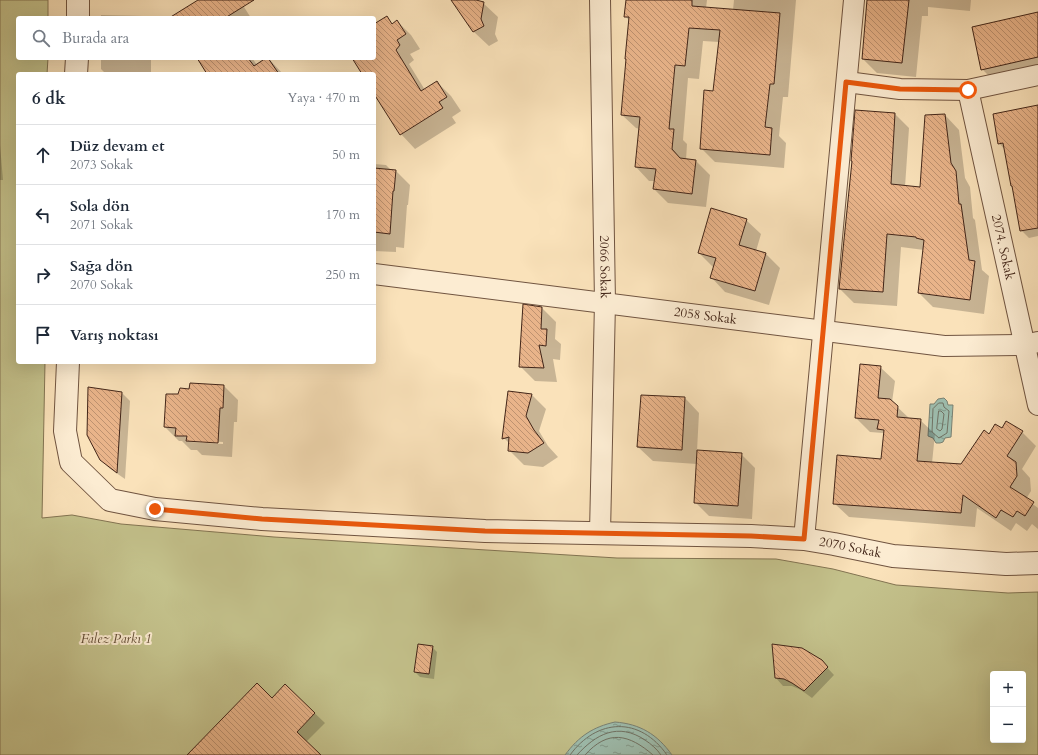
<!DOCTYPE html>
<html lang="tr">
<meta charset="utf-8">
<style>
:root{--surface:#fff;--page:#f6f6f7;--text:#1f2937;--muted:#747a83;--line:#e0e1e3}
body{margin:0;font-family:Cardo,serif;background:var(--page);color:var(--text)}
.controls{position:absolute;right:12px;bottom:12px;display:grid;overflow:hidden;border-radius:4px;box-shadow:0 4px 16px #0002}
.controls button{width:36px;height:36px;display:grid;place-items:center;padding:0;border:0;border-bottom:1px solid var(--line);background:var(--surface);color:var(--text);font:20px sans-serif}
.stop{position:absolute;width:12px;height:12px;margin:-9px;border:3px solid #ea580c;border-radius:50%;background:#fff}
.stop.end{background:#ea580c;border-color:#fff;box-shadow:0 1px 4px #0008}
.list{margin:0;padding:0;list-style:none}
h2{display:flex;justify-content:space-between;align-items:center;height:52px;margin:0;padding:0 16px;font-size:17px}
h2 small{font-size:13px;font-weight:400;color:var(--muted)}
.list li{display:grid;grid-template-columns:26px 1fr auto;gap:12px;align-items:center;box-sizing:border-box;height:60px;padding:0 16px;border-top:1px solid var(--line)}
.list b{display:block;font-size:15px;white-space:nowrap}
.list p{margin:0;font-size:13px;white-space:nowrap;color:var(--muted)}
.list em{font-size:13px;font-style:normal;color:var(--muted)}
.icon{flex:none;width:22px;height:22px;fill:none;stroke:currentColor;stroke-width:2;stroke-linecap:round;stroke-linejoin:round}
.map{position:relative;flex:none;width:1038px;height:755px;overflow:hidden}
.search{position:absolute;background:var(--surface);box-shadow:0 4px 16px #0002;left:16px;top:16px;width:360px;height:44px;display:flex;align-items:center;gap:10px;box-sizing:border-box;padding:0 14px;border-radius:4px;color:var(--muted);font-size:15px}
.panel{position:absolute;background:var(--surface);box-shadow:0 4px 16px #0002;left:16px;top:72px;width:360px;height:292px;border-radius:4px}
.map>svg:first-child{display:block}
</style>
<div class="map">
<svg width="1038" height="755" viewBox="0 0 1038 755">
<defs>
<pattern id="water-ripples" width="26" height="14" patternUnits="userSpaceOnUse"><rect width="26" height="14" fill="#9ebeaf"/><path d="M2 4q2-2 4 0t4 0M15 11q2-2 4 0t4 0" fill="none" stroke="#829a8d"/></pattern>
<pattern id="building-back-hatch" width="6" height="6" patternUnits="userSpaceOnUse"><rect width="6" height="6" fill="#e9b48a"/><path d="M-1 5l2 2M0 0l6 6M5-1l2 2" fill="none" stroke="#be9270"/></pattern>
</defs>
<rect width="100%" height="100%" fill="#fae2ba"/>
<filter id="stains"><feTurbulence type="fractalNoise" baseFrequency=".005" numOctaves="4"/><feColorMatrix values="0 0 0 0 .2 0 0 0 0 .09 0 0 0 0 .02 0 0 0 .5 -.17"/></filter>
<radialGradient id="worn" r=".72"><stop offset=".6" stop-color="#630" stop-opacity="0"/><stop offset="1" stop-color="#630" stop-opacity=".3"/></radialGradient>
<!-- park -->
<path fill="#c4c28c" stroke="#837452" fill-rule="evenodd" d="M0 0H48V18H18V58H48L47 74H18V362H45L42 518 72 515 121 524 274 537 617 558 776 559 833 569 896 585 1008 593 1038 592V755H0ZM993 674H1023V740H993Z"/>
<!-- water -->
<g fill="url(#water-ripples)" stroke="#798173">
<polygon points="944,398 947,401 948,405 953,405 951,437 945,438 943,442 940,443 936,443 933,438 928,436 930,404 934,404 938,399"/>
<path d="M615 722C640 724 657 734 672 755H565C579 736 593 727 615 722Z"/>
</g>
<!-- shadow -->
<g fill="#0003" fill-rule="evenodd">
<polygon points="199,0 237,0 244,7 251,18 173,18"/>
<polygon points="452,0 472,0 483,3 498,17 495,34 498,41 489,46 474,32"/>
<polygon points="627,0 707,0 706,8 733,10 734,0 796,0 788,97 783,97 779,136 786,143 784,168 715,162 701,148 714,92 719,42 703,41 699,79 688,78 683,140 687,144 686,160 696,161 710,175 706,207 668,203 654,189 655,181 649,181 636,167 640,129 636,128 622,115 627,60 626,59 630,21 625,16"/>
<polygon points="868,0 971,0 970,11 928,7 928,16 922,16 916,77 877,73 863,59"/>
<polygon points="1038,13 1038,66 990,77 982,69"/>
<polygon points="101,15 144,16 146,18 101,18"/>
<polygon points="386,17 393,24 397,21 411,35 420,49 410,54 414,60 409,64 425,90 437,82 451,96 461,111 452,117 456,123 415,149 401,134 374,92 374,74 363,74 353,58 374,58 374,25"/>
<polygon points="101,58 151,58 151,74 106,74 101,69"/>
<polygon points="198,58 252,58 257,65 268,58 283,74 208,74"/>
<polygon points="1038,106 1038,236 1029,238 1021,230 1005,150 999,143"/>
<polygon points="895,114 909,128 905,187 921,188 945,115 959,130 965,178 970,187 973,218 975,220 982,270 989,276 984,314 933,307 919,293 924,250 901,247 897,306 854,303 840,289"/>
<polygon points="0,145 3,180 0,180"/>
<polygon points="374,164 386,165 391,170 396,171 410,185 408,205 407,205 404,248 396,247 396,252 374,251"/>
<polygon points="746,220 761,234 756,251 765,253 780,268 769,305 725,292 711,277 714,268 699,253"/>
<polygon points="542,308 556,322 555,339 561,344 560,360 553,359 557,382 535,381 520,366"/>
<polygon points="880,367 895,381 892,402 910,419 920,420 935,434 932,463 962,465 989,435 1002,429 1022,432 1036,446 1022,469 1030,478 1031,491 1026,499 1038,508 1038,529 1032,524 1027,531 1016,523 1011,531 977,508 975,527 849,517 834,503 882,460 885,435 883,433 870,432 856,418"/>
<path d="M224 386 238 400 237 422H234L232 457 202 455 197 450H191L182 441H179L165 427 178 395ZM189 440 223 442V444L191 442Z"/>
<polygon points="122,393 130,401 125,479 109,468 101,459"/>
<polygon points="532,395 546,409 539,431 548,446 558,457 543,467 524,465 509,450 510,444 504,438"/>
<polygon points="685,398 699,413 697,451 741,454 755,468 752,519 709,516 695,502 697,464 653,461 638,447"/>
<polygon points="432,647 437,652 434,679 420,677 415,672"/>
<polygon points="821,661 834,675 812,698 801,690 792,686 783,686 776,678"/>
<polygon points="285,685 325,723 306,742 319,755 196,755 272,699"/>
</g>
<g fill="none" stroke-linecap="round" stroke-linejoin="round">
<!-- shore -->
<g stroke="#707264" stroke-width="1">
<polygon points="939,403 943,403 944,407 949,411 947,433 939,438 932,432 933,409"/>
<polygon points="939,411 941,411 944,414 942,429 940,431 937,429"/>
<path d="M570 755C597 718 640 716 667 755"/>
<path d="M577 755C596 734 618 722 645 740 651 744 657 749 661 755"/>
<path d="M585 755C608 729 629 734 653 755"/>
</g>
</g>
<!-- building -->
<g fill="url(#building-back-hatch)" stroke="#422518">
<polygon points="198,0 254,0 225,18 169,18"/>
<polygon points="451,0 476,0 484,2 481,19 484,26 473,32"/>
<polygon points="626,0 692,0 692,6 780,13 774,84 770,84 765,127 772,128 770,155 700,149 704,90 713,91 720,30 689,28 685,66 675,65 669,129 674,129 672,149 680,158 696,160 692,194 653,189 656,169 635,167 640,117 621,115 626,59 625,59 629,17 624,17"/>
<polygon points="867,0 909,0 902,63 862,59"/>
<polygon points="1038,12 1038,57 981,70 972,27"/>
<polygon points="387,16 392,24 397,20 406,34 397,40 400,45 396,50 421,91 437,81 447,97 439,102 443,108 400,135 374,94 374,74 362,74 352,58 374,58 374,24"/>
<polygon points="197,58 248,58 254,66 266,58 268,58 279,74 207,74"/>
<polygon points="1038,105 1038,228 1020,231 1012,186 1011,186 1003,143 998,144 993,114"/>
<polygon points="855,110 895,113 891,184 920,187 925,115 945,114 951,163 956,171 959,204 961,204 969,260 975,261 970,300 918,293 924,240 916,238 916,237 887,234 883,292 839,289 852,161 851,161"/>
<polygon points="374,168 396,170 394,191 393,191 390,234 374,232"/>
<polygon points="711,208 747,219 739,245 766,253 755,291 710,278 716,258 698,253"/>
<polygon points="523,304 542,307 541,329 547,329 546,346 539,345 544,368 519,367"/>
<polygon points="860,364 881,366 878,398 890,399 898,406 897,417 921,419 917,461 961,464 984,430 989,434 995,424 1002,428 1006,421 1023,431 1007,456 1016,462 1017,476 1010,487 1034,502 1025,516 1017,511 1013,517 1001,510 996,518 963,495 961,513 833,504 837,455 881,459 884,430 877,429 879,420 855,418"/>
<polygon points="190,383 224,385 223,408 220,408 218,443 186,441 187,436 175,436 176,428 164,427 166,394 178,394 180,388 189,389"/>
<polygon points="88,387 122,392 117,473 100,460 87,435"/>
<polygon points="508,391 532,394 526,416 534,430 544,443 528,453 508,451 509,437 502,439"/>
<polygon points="641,395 685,397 682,450 637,447"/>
<polygon points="697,450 742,453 738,506 694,503"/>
<polygon points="418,644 433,646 429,674 414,672"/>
<polygon points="772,644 802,648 822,660 828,667 804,691 792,683 784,679 775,678"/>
<polygon points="257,683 272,698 285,684 315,713 297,732 321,755 187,755"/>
</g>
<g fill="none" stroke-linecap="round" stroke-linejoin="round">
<!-- minor casing -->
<g stroke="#705440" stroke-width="22">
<g id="minor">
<path id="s1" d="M600 0 605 302 600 533"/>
<polyline points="847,82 900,89 968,90 1038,75"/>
<path id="s2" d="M968 90 1038 405"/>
<path id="s3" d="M374 274 944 346 1025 345 1038 342"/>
<polyline points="804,539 854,0"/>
</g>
</g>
<!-- tertiary casing -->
<g stroke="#705440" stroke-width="24">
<g id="tertiary">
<polyline points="78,18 78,0"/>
<polyline points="76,74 77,58"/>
<path id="s4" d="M68 362 65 431 71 462 110 500 155 509 262 519 485 531 751 536 804 539 834 544 893 556 1006 564 1038 563"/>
</g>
</g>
<!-- minor -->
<use href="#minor" stroke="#fcecd2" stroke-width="20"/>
<!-- tertiary -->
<use href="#tertiary" stroke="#fcecd2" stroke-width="22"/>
</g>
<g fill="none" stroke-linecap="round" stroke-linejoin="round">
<!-- route -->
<polyline stroke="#ea580c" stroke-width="5" points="155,509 262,519 485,531 751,536 804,539 846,82 900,89 968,90"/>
</g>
<g text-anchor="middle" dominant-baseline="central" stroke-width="4" stroke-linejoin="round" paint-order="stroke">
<!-- street labels -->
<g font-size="13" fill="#422518" stroke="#fcecd2">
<text stroke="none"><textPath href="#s2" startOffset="161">2074. Sokak</textPath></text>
<text stroke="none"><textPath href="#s1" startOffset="267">2066 Sokak</textPath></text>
<text stroke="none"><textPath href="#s3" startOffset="334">2058 Sokak</textPath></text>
<text stroke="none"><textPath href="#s4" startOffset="898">2070 Sokak</textPath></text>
</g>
<!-- park labels -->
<g font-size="13" font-style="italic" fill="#624c35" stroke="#fcecd2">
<text x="116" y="639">Falez Parkı 1</text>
</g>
</g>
<rect width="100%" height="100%" filter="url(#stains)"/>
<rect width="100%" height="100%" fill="url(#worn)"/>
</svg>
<div class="controls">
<button>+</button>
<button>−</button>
</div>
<div class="stop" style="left:968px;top:90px"></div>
<div class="stop end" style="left:155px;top:509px"></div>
<div class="search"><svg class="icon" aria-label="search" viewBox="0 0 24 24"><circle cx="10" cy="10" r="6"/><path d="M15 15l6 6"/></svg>Burada ara</div>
<section class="panel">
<h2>6 dk<small>Yaya · 470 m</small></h2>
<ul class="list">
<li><svg class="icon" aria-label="ahead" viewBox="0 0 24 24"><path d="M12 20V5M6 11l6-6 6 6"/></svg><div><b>Düz devam et</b><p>2073 Sokak</p></div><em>50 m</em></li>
<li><svg class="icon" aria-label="left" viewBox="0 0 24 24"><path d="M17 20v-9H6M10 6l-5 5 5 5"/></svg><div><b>Sola dön</b><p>2071 Sokak</p></div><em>170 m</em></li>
<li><svg class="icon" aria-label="right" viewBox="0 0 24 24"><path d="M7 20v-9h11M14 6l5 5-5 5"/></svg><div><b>Sağa dön</b><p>2070 Sokak</p></div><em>250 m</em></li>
<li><svg class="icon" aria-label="arrive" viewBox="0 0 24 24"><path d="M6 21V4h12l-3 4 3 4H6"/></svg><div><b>Varış noktası</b></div></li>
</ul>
</section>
</div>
